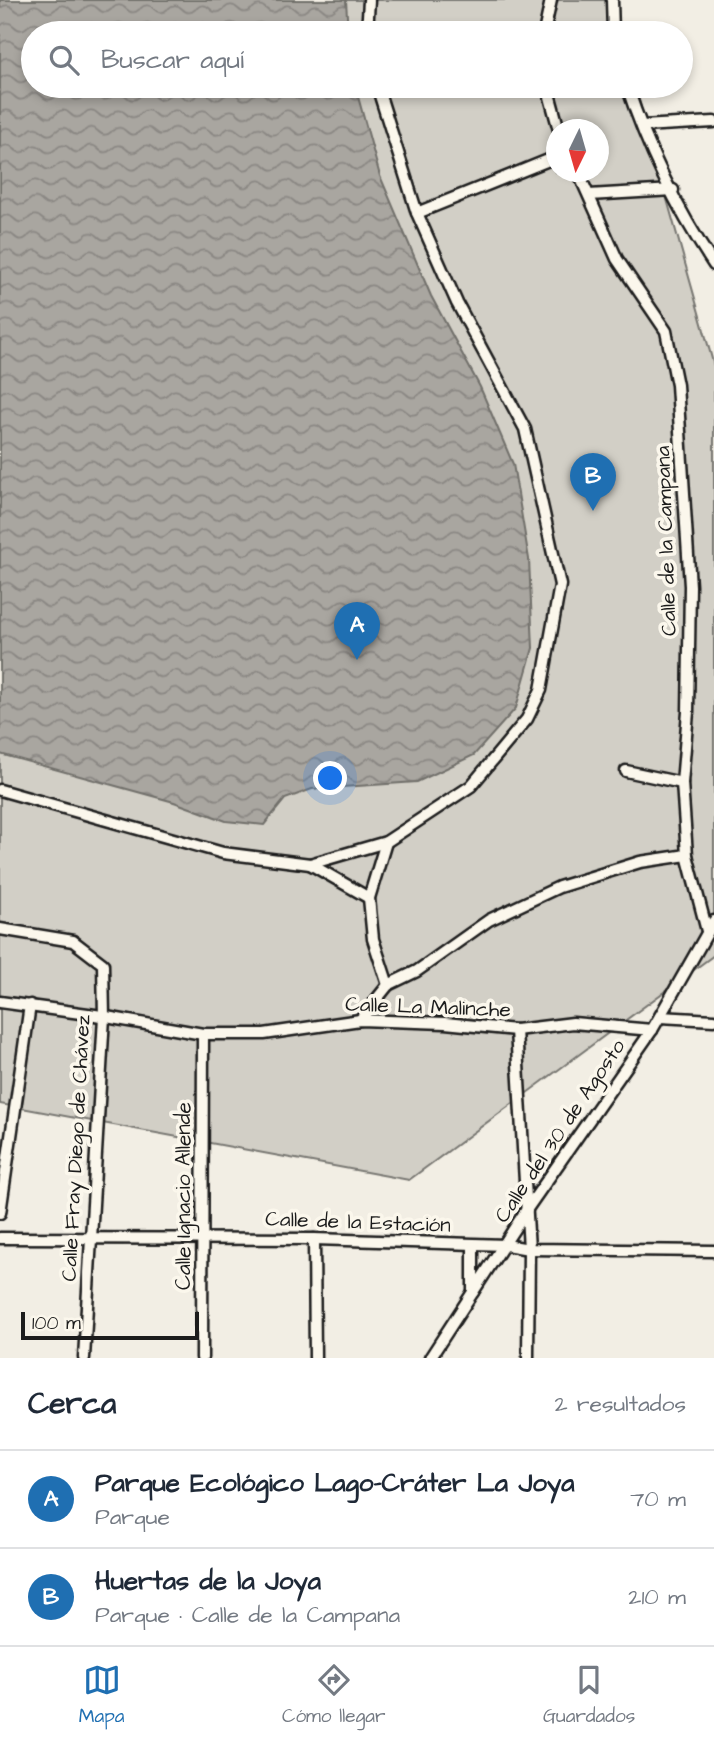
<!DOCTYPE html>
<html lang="es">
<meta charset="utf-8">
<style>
:root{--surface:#fff;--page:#f2f2f3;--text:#1f2937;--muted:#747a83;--line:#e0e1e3;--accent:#1f6fb2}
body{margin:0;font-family:"Architects Daughter",sans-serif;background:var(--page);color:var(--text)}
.compass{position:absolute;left:546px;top:119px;width:63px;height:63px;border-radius:50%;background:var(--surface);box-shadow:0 4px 10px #0003;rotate:185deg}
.scale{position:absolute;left:21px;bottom:18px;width:178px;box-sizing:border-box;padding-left:7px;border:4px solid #1c1c1c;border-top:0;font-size:19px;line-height:24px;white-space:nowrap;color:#1c1c1c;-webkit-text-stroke:5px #fbf7ec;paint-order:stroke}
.you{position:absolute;left:331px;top:779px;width:24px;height:24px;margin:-18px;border:5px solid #fff;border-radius:50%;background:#1a73e8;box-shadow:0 0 0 10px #1a73e833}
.badge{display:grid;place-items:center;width:46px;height:46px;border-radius:50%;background:var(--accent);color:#fff;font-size:23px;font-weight:700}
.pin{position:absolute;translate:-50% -58px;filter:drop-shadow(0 2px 4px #0008)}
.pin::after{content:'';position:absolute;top:37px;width:24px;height:21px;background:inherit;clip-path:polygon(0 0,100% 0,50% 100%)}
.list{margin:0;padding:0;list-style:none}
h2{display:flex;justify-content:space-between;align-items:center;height:91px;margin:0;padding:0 28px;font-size:30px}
h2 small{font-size:23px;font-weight:400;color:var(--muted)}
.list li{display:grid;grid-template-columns:46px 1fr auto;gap:21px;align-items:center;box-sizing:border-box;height:98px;padding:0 28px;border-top:2px solid var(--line)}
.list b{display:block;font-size:26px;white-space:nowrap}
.list p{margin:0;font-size:23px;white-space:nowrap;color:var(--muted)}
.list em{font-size:23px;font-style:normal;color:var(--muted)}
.icon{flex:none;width:38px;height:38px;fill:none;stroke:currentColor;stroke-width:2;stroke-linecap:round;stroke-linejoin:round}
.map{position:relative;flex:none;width:714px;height:1358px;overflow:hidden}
.search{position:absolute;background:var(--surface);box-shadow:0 4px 10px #0003;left:21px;right:21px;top:21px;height:77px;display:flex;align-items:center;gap:18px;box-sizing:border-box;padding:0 24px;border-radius:38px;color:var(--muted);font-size:26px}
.sheet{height:287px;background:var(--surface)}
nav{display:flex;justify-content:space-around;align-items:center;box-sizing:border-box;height:98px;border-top:2px solid var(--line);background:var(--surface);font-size:19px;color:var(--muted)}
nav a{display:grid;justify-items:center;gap:4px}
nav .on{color:var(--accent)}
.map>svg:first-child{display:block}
</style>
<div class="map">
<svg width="714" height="1358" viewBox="0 0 714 1358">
<defs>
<pattern id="water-waves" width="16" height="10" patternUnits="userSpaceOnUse" patternTransform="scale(1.75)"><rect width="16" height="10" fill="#a9a6a0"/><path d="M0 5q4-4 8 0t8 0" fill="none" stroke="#898682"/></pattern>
</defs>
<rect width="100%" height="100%" fill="#f2eee4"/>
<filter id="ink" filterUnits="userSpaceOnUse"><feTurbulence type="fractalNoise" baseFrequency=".0143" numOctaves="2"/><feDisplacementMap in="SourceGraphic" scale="14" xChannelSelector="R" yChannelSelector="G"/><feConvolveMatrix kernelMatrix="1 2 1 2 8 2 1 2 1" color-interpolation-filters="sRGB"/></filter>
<g filter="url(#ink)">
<!-- green -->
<path fill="#d2cfc6" stroke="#777671" stroke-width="2" fill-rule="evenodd" d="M0 0H611L621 33H33V86H635L714 366V955L409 1180 0 1104ZM556 130H598V172H556Z"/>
<!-- water -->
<polygon fill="url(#water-waves)" stroke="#716f6b" stroke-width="2" points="0,0 346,0 348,33 33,33 33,86 355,86 380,176 431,296 480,387 513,464 529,559 533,648 516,708 474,755 417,782 312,789 285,799 264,825 226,821 174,802 0,754"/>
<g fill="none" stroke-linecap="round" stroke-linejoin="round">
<!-- street casing -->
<g stroke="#1c1c1c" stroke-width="15">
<g id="street">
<polyline points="612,0 613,33"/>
<polyline points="367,33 369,0"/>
<polyline points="544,33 551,0"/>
<polyline points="547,86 559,130"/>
<path d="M627 86C647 147 678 211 714 265"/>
<polyline points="642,126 714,122"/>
<polyline points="578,172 617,259 666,331 677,385 690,586 688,712 682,783 687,855 707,931"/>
<polyline points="589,195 673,190"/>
<polyline points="417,213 556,157"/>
<polyline points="626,771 682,783"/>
<polyline points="0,790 223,853 310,864 386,842 471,786 527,719 541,690 560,585 525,429 457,303 417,213 377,86"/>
<polyline points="386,842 369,898 373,939 388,985"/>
<polyline points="310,864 369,898"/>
<polyline points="0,929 73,941 103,964 104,1017 84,1358"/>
<polyline points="0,1002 95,1015 203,1034 264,1034 360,1020 445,1023 516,1030 573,1023 652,1030"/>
<polyline points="660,1017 714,1020"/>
<polyline points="360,1020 388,985 417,971 489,920 559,887 640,862 687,855"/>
<polyline points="516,1030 529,1249 528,1358"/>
<polyline points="0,1213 30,1005"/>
<polyline points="0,1238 314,1239 506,1245 529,1249 714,1251"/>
<polyline points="314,1239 315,1358"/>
<polyline points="473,1292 473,1245"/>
<polyline points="202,1358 203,1034"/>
<polyline points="430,1358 527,1209 652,1030 714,921"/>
</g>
</g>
<!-- street -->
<use href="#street" stroke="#fbf7ec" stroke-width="10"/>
</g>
</g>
<g text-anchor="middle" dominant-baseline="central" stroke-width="7" stroke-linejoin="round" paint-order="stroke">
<!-- street labels -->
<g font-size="21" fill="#1c1c1c" stroke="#fbf7ec">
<text transform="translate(666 541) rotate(-92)">Calle de la Campana</text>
<text transform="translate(428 1007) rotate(2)">Calle La Malinche</text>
<text transform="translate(560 1131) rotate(-56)">Calle del 30 de Agosto</text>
<text transform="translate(76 1148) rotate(-87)">Calle Fray Diego de Chávez</text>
<text transform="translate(183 1196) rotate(-90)">Calle Ignacio Allende</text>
<text transform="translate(358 1222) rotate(2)">Calle de la Estación</text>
</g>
</g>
</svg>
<svg class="compass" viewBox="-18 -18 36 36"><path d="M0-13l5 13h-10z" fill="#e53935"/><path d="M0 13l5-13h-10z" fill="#747a83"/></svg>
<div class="scale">100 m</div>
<div class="you"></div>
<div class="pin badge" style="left:357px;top:660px">A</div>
<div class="pin badge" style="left:593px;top:511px">B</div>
<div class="search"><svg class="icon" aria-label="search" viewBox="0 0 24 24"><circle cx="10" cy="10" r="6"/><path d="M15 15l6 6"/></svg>Buscar aquí</div>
</div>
<section class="sheet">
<h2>Cerca<small>2 resultados</small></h2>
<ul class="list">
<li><span class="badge">A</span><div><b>Parque Ecológico Lago-Cráter La Joya</b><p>Parque</p></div><em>70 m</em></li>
<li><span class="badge">B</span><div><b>Huertas de la Joya</b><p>Parque · Calle de la Campana</p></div><em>210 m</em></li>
</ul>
</section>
<nav>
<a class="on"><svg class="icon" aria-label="map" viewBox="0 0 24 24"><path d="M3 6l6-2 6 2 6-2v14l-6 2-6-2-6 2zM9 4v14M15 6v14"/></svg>Mapa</a>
<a><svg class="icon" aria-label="directions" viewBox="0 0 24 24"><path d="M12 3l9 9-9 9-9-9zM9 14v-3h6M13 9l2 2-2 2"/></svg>Cómo llegar</a>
<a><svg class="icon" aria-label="saved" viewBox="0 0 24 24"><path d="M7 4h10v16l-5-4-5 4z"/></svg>Guardados</a>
</nav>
